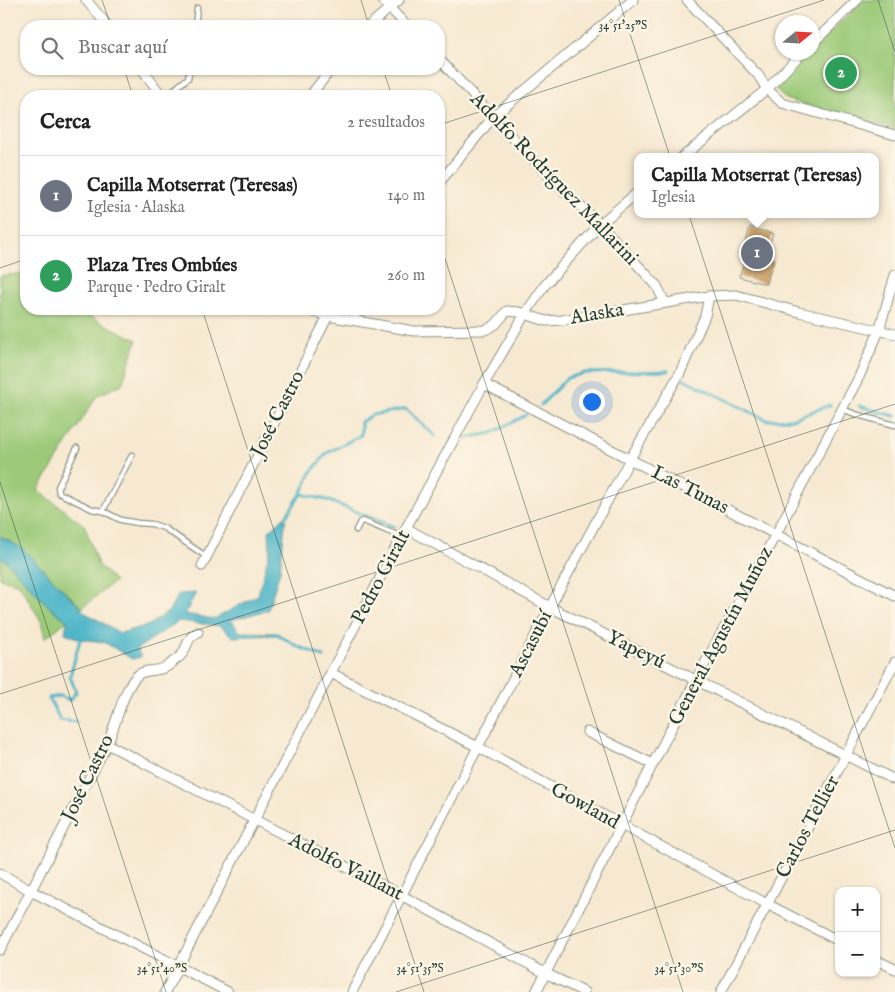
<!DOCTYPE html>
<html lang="es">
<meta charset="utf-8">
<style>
:root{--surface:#fff;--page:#f6f6f6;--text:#222;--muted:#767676;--line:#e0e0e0;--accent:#ea580c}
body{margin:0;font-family:"IM FELL English",serif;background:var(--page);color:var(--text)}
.controls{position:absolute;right:15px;bottom:15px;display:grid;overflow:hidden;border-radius:10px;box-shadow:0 1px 4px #0004}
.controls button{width:45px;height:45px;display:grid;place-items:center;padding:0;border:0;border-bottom:1px solid var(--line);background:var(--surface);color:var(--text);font:25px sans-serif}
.compass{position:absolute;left:775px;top:15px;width:45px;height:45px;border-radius:50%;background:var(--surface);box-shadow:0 1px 4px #0004;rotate:72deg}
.you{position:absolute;left:591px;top:401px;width:18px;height:18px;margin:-12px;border:4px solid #fff;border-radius:50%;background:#1a73e8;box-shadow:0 0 0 8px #1a73e833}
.badge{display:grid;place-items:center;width:32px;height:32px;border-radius:50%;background:var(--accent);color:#fff;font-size:16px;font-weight:700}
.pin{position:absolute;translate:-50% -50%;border:2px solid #fff;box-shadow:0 1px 5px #0006}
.popup{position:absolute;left:634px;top:153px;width:245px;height:65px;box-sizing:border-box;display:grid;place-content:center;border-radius:10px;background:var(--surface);filter:drop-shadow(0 1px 4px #0005);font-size:16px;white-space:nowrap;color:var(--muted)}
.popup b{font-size:19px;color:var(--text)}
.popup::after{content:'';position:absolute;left:50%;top:100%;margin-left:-10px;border:10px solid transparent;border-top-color:var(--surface)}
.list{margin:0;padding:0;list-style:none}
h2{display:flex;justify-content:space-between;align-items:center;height:65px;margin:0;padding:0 20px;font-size:21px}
h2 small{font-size:16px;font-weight:400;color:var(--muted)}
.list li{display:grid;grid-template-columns:32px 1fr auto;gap:15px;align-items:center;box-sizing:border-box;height:80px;padding:0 20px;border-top:1px solid var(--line)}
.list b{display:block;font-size:19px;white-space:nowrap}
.list p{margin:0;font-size:16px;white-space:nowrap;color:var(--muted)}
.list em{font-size:16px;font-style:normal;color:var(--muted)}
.icon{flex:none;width:28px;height:28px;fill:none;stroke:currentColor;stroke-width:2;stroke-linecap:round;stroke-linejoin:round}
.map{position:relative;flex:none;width:895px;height:992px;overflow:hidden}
.search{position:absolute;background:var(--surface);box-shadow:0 1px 4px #0004;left:20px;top:20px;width:425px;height:55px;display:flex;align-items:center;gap:12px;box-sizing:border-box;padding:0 18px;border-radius:20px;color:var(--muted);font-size:19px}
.panel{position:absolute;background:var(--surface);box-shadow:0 1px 4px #0004;left:20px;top:90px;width:425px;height:225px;border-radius:20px}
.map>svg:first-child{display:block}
</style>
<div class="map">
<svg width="895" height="992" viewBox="0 0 895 992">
<rect width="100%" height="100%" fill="#fcf5e5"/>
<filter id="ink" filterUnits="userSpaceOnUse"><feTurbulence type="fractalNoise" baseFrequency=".02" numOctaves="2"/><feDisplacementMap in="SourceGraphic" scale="10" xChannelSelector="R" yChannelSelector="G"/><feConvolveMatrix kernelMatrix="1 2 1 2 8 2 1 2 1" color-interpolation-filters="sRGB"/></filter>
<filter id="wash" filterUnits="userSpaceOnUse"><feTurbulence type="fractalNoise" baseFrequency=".0096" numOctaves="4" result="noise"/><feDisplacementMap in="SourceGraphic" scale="20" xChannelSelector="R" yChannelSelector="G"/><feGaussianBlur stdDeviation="1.12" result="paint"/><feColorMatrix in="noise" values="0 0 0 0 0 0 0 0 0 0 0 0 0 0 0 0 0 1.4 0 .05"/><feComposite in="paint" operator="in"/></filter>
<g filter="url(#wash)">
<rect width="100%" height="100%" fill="#f7e9d1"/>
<!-- green -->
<g fill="#9cca79" stroke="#5e8456">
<path d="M863 0H895V129L788 100C782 96 776 93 776 84L808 53 812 52 813 49Z"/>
<polygon points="26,273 26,309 74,309 137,340 122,384 97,396 38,490 85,526 98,565 115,581 82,608 23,549 0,536 0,276"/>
<polygon points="0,557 6,561 48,606 67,621 45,638 41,621 19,584 0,578"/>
</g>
<!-- water -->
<polygon fill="#4bb5c8" stroke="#35797e" points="286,515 280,571 268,610 231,620 240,632 277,633 276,635 233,637 220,626 179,621 137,649 141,657 132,659 104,642 80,639 65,633 67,621 48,606 6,561 0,557 0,536 23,549 86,613 120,633 149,625 169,611 179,594 196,593 185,614 214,619 258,595 270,550 269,531"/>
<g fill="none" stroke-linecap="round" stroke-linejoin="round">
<!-- stream -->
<g stroke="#4bb5c8" stroke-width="3">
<polyline points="684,379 767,420 792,419 830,405"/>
<polyline points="541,405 567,378 585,373 668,371"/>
<polyline points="859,406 895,416"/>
<polyline points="466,438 492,433 526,415"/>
<polyline points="301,494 327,500 394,527"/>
<polyline points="285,518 301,494 312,471 327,453 361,435 361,422 372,415 406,409 435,436"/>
<polyline points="272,634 277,634 297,646 324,657"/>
<polyline points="76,722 60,720 49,698 60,696 70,700 76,692 70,676 81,636"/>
</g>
</g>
<g id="blocks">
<!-- building -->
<polygon fill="#cba46d" points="750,227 773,234 765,258 774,261 765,284 739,277 749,247 745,245"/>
</g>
</g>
<g filter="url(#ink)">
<use href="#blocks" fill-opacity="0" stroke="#8b9382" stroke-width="1"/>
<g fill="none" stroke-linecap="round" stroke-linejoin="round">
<!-- lane casing -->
<g stroke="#8b9382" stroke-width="7">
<g id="lane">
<polyline points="195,26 197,8"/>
<polyline points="166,96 188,78 190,69"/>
<polyline points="842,409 858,415 895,425"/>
<polyline points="77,448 58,487 59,493 92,509 103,511 121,520 138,523 152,524 164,528 207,557"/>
<polyline points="103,511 132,455"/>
<polyline points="356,530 360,522 363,521 402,537"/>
</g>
</g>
<!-- street casing -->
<g stroke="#8b9382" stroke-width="11">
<g id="street">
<polyline points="86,0 108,26"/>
<polyline points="382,0 407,26"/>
<polyline points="687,0 758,75 767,89 782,103 895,135"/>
<polyline points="369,26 399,0"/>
<polyline points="812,44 857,0"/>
<polyline points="439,59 557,185 600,224 657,286 665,303"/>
<polyline points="142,69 162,96"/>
<polyline points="310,96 331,69"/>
<polyline points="682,157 767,89 803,52"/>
<polyline points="439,183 494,116 633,0"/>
<polyline points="305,309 328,316 414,331 485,330 490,328 496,324 507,311 519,312 546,321 562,320 709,296 736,295 799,312 895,334"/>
<polyline points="353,319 358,309"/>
<polyline points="484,384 895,596"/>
<polyline points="406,528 550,607 895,780"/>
<polyline points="202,566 328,316"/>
<polyline points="331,673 478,747 767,904 839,941"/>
<polyline points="587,732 653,764"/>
<polyline points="107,744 401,895 545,973 584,992"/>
<polyline points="0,873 31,891 228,992"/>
<path d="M0 950 107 744C116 727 123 686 139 674 150 667 160 675 174 661 177 659 181 656 183 653 189 643 186 639 198 632"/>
<polyline points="876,960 895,969"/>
<polyline points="165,992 406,528 484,384 525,314 545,285 600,224 638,192"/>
<polyline points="352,992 550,607 630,459 680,373 705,316 709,296"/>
<polyline points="536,992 696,680 776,534 859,377 879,331 895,275"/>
<polyline points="721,992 895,662"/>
</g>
</g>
<!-- lane -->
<use href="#lane" stroke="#fff" stroke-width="4.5"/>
<!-- street -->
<use href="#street" stroke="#fff" stroke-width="9"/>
</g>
</g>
<!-- ticks -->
<path fill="none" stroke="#1f3d34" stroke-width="1" stroke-opacity="0.45" d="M102 0 111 26M361 0 369 26M619 0 895 848M878 0 895 52M124 69 133 96M383 69 392 96M439 125 824 0M439 240 683 992M0 268 26 259M202 309 424 992M0 482 166 992M0 694 895 404M396 992 895 830"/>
<g text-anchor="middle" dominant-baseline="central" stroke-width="5" stroke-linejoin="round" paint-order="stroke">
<!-- street labels -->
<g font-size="20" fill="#1f3d34" stroke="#fcf5e5">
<text transform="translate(554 179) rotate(46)">Adolfo Rodríguez Mallarini</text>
<text transform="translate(597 314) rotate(-9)">Alaska</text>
<text transform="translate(278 414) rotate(-63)">José Castro</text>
<text transform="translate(690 490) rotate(27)">Las Tunas</text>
<text transform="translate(381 577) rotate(-62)">Pedro Giralt</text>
<text transform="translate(721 636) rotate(-62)">General Agustín Muñoz</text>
<text transform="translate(531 644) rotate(-63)">Ascasubí</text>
<text transform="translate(636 650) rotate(26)">Yapeyú</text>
<text transform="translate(88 778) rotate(-64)">José Castro</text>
<text transform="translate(585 806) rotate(29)">Gowland</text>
<text transform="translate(808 827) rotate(-62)">Carlos Tellier</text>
<text transform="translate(346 867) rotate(27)">Adolfo Vaillant</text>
</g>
</g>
<g font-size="12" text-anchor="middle" fill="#1f3d34" stroke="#fcf5e5" stroke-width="5" stroke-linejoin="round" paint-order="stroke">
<text x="623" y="29">34°51'25"S</text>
<text x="162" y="972">34°51'40"S</text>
<text x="420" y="972">34°51'35"S</text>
<text x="679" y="972">34°51'30"S</text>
</g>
</svg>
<div class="controls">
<button>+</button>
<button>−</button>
</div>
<svg class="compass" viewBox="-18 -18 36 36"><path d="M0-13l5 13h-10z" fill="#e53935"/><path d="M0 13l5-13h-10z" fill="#767676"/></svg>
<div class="you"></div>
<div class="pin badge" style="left:757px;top:253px;background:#6b7280">1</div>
<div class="popup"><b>Capilla Motserrat (Teresas)</b>Iglesia</div>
<div class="pin badge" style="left:841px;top:73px;background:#2e9e5b">2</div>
<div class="search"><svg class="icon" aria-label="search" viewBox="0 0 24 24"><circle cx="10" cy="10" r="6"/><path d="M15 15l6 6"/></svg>Buscar aquí</div>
<section class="panel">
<h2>Cerca<small>2 resultados</small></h2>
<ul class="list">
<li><span class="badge" style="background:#6b7280">1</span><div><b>Capilla Motserrat (Teresas)</b><p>Iglesia · Alaska</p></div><em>140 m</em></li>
<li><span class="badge" style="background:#2e9e5b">2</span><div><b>Plaza Tres Ombúes</b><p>Parque · Pedro Giralt</p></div><em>260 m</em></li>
</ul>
</section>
</div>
